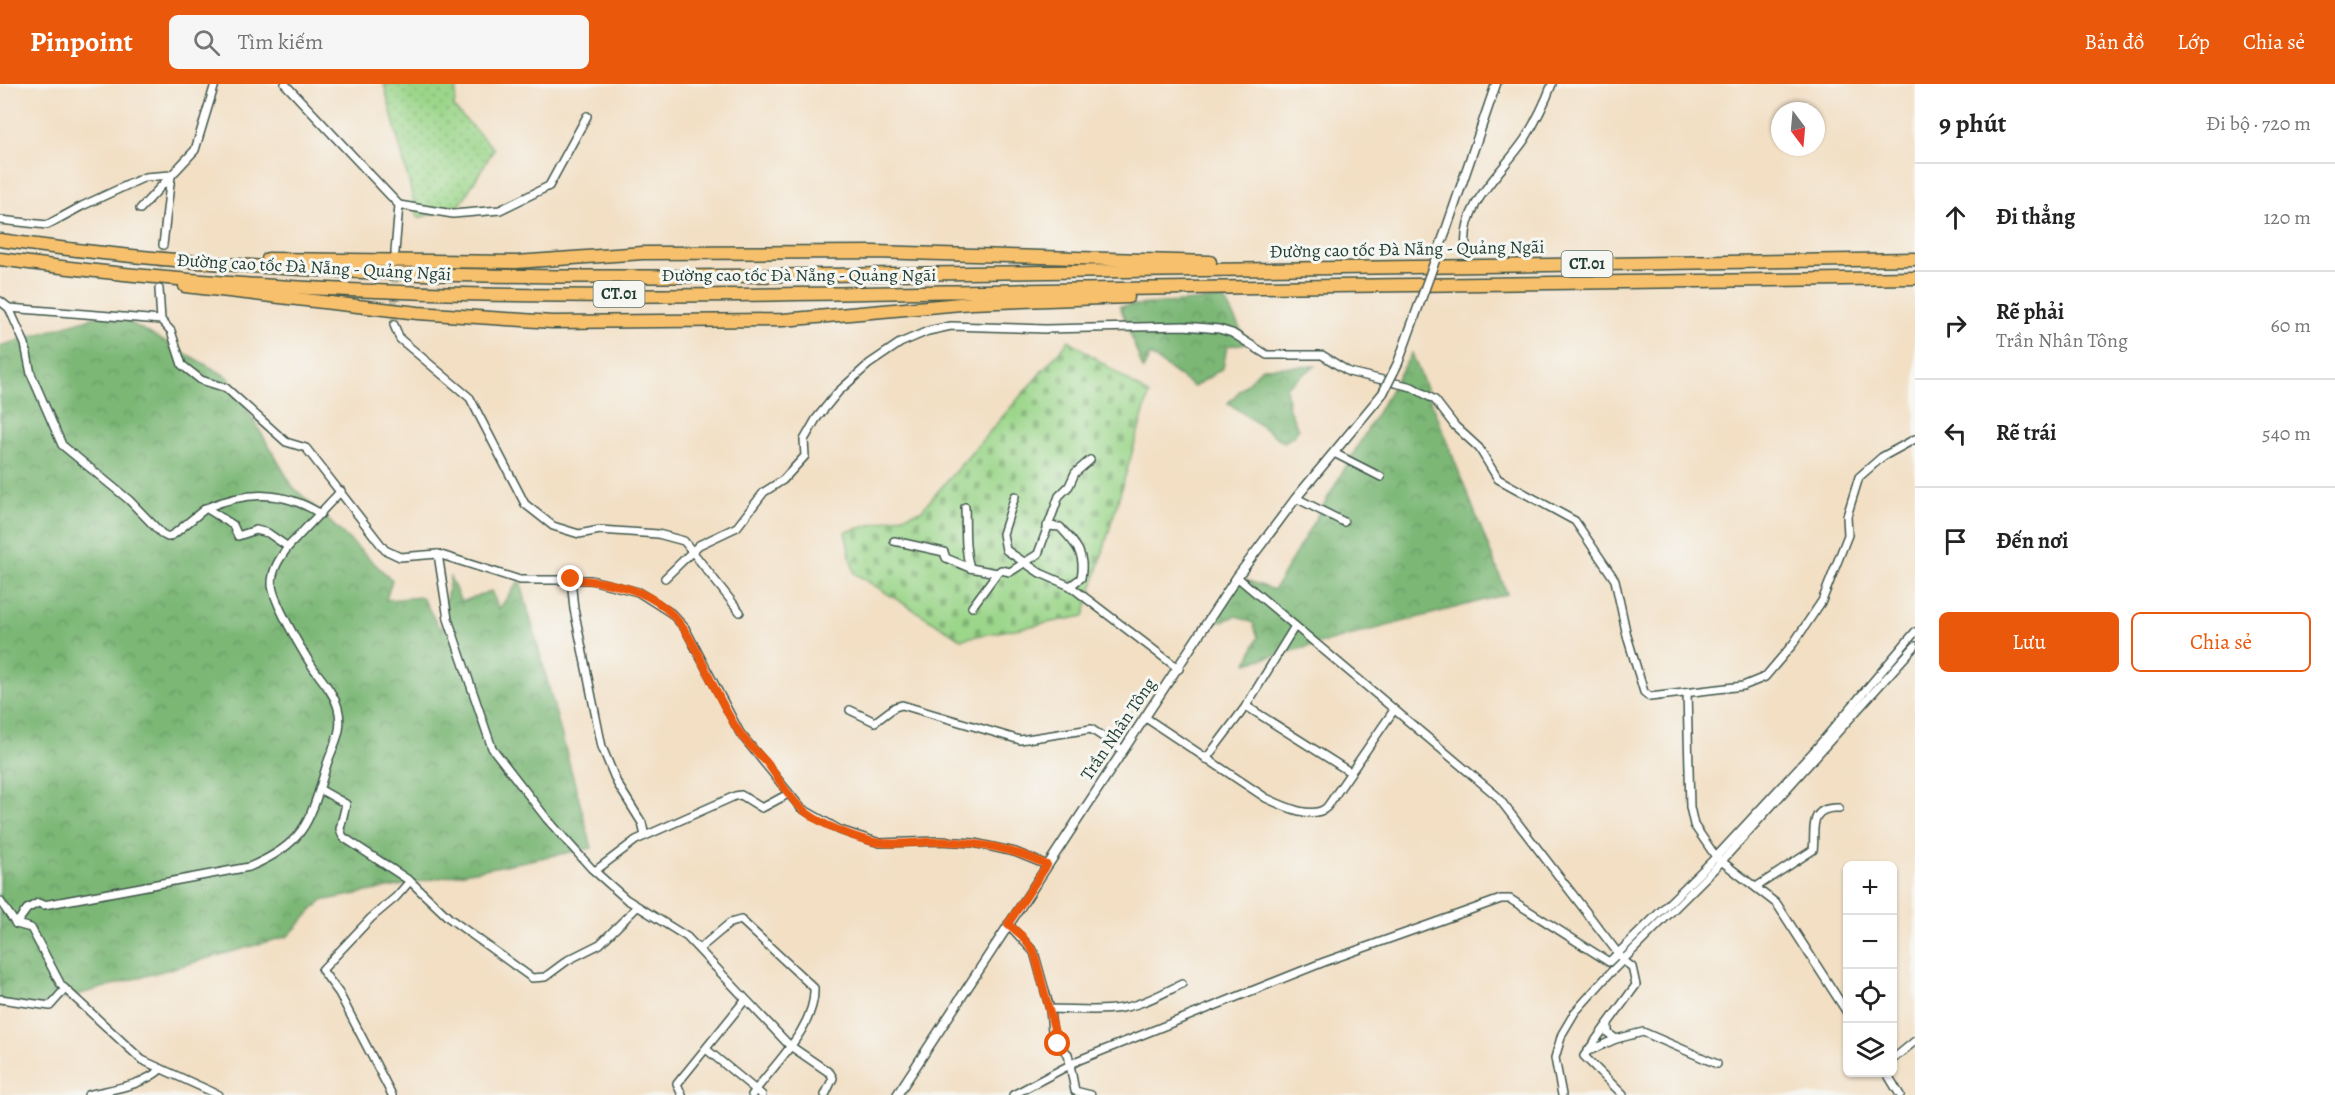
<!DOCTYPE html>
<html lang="vi">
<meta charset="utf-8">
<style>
:root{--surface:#fff;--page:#f6f6f6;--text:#222;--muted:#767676;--line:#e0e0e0;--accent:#ea580c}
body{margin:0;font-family:Alegreya,serif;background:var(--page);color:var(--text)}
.controls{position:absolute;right:18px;bottom:18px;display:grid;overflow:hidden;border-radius:9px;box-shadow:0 2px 4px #0004}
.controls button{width:54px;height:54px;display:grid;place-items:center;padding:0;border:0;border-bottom:2px solid var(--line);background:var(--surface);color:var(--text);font:30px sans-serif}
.compass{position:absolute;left:1771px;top:18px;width:54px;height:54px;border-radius:50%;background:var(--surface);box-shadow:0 2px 4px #0004;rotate:164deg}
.stop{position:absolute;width:18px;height:18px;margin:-14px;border:4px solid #ea580c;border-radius:50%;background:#fff}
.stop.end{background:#ea580c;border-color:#fff;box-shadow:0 2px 6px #0008}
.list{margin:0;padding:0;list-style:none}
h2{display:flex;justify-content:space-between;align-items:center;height:78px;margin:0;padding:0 24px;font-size:26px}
h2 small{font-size:20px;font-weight:400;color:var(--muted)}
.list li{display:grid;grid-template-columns:39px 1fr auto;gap:18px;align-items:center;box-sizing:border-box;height:108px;padding:0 24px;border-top:2px solid var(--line)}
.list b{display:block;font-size:22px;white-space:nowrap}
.list p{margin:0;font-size:20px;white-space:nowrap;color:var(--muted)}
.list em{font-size:20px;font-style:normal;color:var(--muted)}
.actions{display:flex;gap:12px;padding:18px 24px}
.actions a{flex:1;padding:14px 0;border:2px solid var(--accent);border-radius:9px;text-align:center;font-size:21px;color:var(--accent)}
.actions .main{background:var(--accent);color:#fff}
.icon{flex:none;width:33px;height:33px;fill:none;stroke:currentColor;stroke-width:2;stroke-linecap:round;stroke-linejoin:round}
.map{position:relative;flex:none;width:1915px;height:1011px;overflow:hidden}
header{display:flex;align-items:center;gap:36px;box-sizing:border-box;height:84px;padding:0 30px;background:var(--accent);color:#fff}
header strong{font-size:28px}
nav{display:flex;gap:33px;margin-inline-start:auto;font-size:21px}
.search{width:420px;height:54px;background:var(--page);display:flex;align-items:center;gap:15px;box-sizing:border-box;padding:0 21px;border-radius:9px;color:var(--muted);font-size:22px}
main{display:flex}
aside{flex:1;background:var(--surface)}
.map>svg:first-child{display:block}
</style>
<header>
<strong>Pinpoint</strong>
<div class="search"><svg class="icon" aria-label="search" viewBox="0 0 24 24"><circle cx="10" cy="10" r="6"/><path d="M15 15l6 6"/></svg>Tìm kiếm</div>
<nav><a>Bản đồ</a><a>Lớp</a><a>Chia sẻ</a></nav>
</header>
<main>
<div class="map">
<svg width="1915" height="1011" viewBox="0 0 1915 1011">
<defs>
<pattern id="grass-dots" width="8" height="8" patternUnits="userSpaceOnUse" patternTransform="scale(1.5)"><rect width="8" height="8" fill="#9bd68a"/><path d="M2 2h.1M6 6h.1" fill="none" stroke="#7eaf72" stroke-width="1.8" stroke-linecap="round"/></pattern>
<pattern id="forest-crowns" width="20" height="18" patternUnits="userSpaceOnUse" patternTransform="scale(1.5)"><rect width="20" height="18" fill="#7cb776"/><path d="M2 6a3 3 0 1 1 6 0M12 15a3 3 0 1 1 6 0" fill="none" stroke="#659662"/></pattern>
<pattern id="cemetery-stones" width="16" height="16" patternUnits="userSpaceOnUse" patternTransform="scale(1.5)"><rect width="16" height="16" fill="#9bd68a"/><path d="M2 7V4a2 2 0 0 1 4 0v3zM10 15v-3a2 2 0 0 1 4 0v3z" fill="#7eaf72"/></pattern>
</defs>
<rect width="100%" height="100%" fill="#f6f6f2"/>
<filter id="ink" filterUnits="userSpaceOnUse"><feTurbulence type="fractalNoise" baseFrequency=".0167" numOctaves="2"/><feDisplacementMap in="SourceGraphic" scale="12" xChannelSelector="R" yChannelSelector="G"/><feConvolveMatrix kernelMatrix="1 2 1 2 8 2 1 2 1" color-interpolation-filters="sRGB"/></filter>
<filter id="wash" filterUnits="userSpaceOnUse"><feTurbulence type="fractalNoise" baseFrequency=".008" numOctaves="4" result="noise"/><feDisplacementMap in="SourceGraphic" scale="24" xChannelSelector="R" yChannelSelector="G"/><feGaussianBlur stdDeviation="1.35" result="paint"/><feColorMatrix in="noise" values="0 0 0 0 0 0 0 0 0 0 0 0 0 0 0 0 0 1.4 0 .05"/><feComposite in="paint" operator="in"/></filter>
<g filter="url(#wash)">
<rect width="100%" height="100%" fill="#f2dfc4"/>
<!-- grass -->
<polygon fill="url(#grass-dots)" stroke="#5d8a5f" stroke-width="1.5" points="384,0 457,0 454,24 494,65 460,121 418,134"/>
<!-- forest -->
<g fill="url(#forest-crowns)" stroke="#4e7a55" stroke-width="1.5">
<polygon points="1224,215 1248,259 1227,262 1223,284 1194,303 1150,271 1143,285 1120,222"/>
<polygon points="111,228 228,293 293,403 392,496 386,516 422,513 441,547 450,493 461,518 491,507 499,525 520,496 592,764 321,817 288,852 37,922 0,922 0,262"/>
<polygon points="1412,269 1507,510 1247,579 1258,553 1253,539 1237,532 1212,540 1237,493 1274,506"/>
<polygon points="1315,282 1286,303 1289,325 1298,345 1294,352 1284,358 1228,319 1262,284"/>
</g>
<!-- cemetery -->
<polygon fill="url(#cemetery-stones)" stroke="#5d8a5f" stroke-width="1.5" points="1069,256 1149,311 1084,532 961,555 854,489 845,448 921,427"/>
</g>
<g filter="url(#ink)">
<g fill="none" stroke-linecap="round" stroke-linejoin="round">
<!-- minor-tunnel -->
<g stroke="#c8bfa7" stroke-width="7" stroke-dasharray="7 3.5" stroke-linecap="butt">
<polyline points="159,205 163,161"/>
<polyline points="394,241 395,187"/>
</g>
<!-- minor casing -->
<g stroke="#3f554a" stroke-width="10">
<g id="minor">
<polyline points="285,0 399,121 395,168"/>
<polyline points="399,121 453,130 500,126 549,102 587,32"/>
<polyline points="140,125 195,66 215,0"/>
<polyline points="0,136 47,141 82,122 145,93 171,91 163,161"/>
<path d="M1466 163C1461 120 1503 88 1525 55 1536 37 1545 19 1552 0"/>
<polyline points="159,205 161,236 171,247 182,281 201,296 226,304 286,358 306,364 385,466 400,473 438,470 520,496 591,496 638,508 671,529 685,544 740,649 801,724 840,746 880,759 940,757 974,759 1015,768 1047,781"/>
<polyline points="0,217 9,224 25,260 31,290 62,361 129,416 162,450 168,453 174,450 206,424 233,441 238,452 256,446 268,449 288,463 341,407"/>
<polyline points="9,224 161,236"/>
<polyline points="394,241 400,255 470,314 525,420 553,442 579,450 600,446 658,450 684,457 740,528"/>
<polyline points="1334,369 1381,393"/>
<polyline points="1015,412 1003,450 1006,466 1040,489 1070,502 1179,585"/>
<polyline points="1296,414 1344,438"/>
<path d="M965 423C966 444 964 464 970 484L997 489 1001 486 1010 488 1038 470 1059 412 1069 402 1075 389 1090 376"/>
<path d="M206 424C247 407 283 406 321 430"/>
<path d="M1047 442 1060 443C1076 460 1086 470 1081 494L1070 502"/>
<polyline points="894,457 944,468 946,474 970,484"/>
<polyline points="438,470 448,535 492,664 547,735 591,784 626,815 687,853 789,961 830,989 833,994 825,1011"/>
<polyline points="1237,493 1497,712 1624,877 1632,883 1636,901 1584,972 1623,1011"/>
<polyline points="665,494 699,461 737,443 764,408 783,396 805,372 804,356 816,335 838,308 869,280 900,259 928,247 951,242 1045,245 1184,242 1219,245 1232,249 1267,271 1322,271 1349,288 1412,303 1435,316 1455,342 1479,364 1498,395 1575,437 1615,496 1627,552 1644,608 1650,613 1743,602 1765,593 1793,560 1822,517 1848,451 1847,432 1859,393 1882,373 1915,355"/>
<polyline points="571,495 574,525 602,663 617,699 642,739 645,752"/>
<polyline points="972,523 997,489"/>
<polyline points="1687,609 1690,723 1694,741 1716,773 1777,820 1848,930"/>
<polyline points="1246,622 1350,688"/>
<polyline points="850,626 875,638 895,623 902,621 1020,656 1091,645 1123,666"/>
<path d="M1146 634 1266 714C1281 721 1313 737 1327 723L1394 626"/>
<polyline points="1206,675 1246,622 1295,542"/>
<polyline points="321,706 346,720 340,745 343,753 410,797 449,834 532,894 545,893 568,876 600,860 637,823"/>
<polyline points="595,787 636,756 735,712 741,711 762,724 788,710"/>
<path d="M1756 803 1813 766C1816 749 1806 722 1839 724"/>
<polyline points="0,817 16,840 31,844 61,901 142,976 219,1011"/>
<path d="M16 840 27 825 38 819 44 821 249 783C307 759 310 736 327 680 334 659 344 647 338 624 334 610 323 597 314 585 304 570 272 516 272 500 272 485 280 474 288 463"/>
<polyline points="1008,840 1034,868 1050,925 1052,947 1057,960 1068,970 1075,1007 1091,1011"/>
<path d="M699 865 730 839 741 836 814 904C816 943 774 980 752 1011"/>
<polyline points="0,915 50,922 65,905"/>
<path d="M1050 925C1081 925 1114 930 1143 918 1157 913 1169 906 1182 900"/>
<polyline points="1608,941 1608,949 1616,955 1643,948 1717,980"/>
<polyline points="706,965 762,1011"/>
<polyline points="1591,966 1616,955"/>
<polyline points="1892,976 1915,957"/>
<polyline points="1886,988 1900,1011"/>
<path d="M88 1011C112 1005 142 1002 161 985"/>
<polyline points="392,1011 339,909 322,886 371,834 396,813 410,797"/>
<polyline points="682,1011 677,1000 745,916"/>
<polyline points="1013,1011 1079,976 1324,878 1501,815 1510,815 1609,878 1716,773 1814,667 1915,548"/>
<polyline points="1562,1011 1555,974 1562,950 1575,928 1610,889 1722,777 1915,562"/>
</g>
</g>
<!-- tertiary casing -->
<g stroke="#3f554a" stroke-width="11">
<g id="tertiary">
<polyline points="1446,146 1496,0"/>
<polyline points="897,1011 1237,493 1296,414 1383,309"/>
</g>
</g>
<!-- motorway casing -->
<g stroke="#3f554a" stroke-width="15">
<g id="motorway">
<path d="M0 156C296 199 596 194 894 190 1234 187 1575 180 1915 175"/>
<path d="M0 175C324 221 655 213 981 207 1292 202 1604 199 1915 194"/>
<polyline points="268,175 516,178 643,169 874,168 1210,178"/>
<polyline points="185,202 418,229 552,238 783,236 972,219 1128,213"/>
</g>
</g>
<!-- minor -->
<use href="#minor" stroke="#fff" stroke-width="7"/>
<!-- tertiary -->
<use href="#tertiary" stroke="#fff" stroke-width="8"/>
<!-- motorway -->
<use href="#motorway" stroke="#f7c06c" stroke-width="12"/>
<!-- tertiary-bridge casing -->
<g stroke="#3f554a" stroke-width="11" stroke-linecap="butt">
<polyline id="tertiary-bridge" points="1383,309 1398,279 1446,146"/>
</g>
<!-- tertiary-bridge -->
<use href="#tertiary-bridge" stroke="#fff" stroke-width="8"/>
</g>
</g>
<g fill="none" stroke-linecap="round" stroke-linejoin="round" filter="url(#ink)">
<!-- route -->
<path stroke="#ea580c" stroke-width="8" d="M571 495C698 503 684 562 739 648 747 660 758 669 767 679 778 693 786 710 800 723 816 739 860 757 882 759 907 761 931 756 955 758 987 760 1019 767 1047 781L1008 840 1021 851 1034 868 1058 960"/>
</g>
<g text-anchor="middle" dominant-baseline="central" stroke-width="6" stroke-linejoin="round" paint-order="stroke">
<!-- shield labels -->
<g fill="#f6f6f2" stroke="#60746d" stroke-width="1.5">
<rect x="1561.5" y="167" width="51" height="26" rx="4.5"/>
<rect x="593.5" y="197" width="51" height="26" rx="4.5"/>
</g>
<g font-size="16" font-weight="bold" fill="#1f3d34">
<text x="1587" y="180">CT.01</text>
<text x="619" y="210">CT.01</text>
</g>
<!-- street labels -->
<g font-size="18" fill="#1f3d34" stroke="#f6f6f2">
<text transform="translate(1407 165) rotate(-1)">Đường cao tốc Đà Nẵng - Quảng Ngãi</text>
<text transform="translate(314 183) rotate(3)">Đường cao tốc Đà Nẵng - Quảng Ngãi</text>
<text x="799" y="191">Đường cao tốc Đà Nẵng - Quảng Ngãi</text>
<text transform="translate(1118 645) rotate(-56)">Trần Nhân Tông</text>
</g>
</g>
</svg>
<div class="controls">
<button>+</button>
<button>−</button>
<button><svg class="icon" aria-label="locate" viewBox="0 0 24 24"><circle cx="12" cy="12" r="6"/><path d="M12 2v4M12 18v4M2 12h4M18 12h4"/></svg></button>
<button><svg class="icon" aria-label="layers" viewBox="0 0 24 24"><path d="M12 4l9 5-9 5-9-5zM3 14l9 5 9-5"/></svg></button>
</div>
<svg class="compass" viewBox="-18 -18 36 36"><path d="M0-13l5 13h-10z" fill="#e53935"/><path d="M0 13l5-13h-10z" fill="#767676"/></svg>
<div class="stop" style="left:1058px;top:960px"></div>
<div class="stop end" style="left:571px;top:495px"></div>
</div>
<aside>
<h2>9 phút<small>Đi bộ · 720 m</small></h2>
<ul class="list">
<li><svg class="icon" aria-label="ahead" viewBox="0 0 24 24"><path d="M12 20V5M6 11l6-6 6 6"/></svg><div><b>Đi thẳng</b></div><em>120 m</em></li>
<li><svg class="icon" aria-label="right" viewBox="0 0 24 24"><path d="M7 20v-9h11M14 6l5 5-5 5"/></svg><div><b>Rẽ phải</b><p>Trần Nhân Tông</p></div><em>60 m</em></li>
<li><svg class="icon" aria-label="left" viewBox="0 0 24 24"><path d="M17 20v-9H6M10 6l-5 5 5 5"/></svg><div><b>Rẽ trái</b></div><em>540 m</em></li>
<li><svg class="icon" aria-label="arrive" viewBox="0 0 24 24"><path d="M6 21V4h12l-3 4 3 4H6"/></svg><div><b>Đến nơi</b></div></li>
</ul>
<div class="actions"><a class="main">Lưu</a><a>Chia sẻ</a></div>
</aside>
</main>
